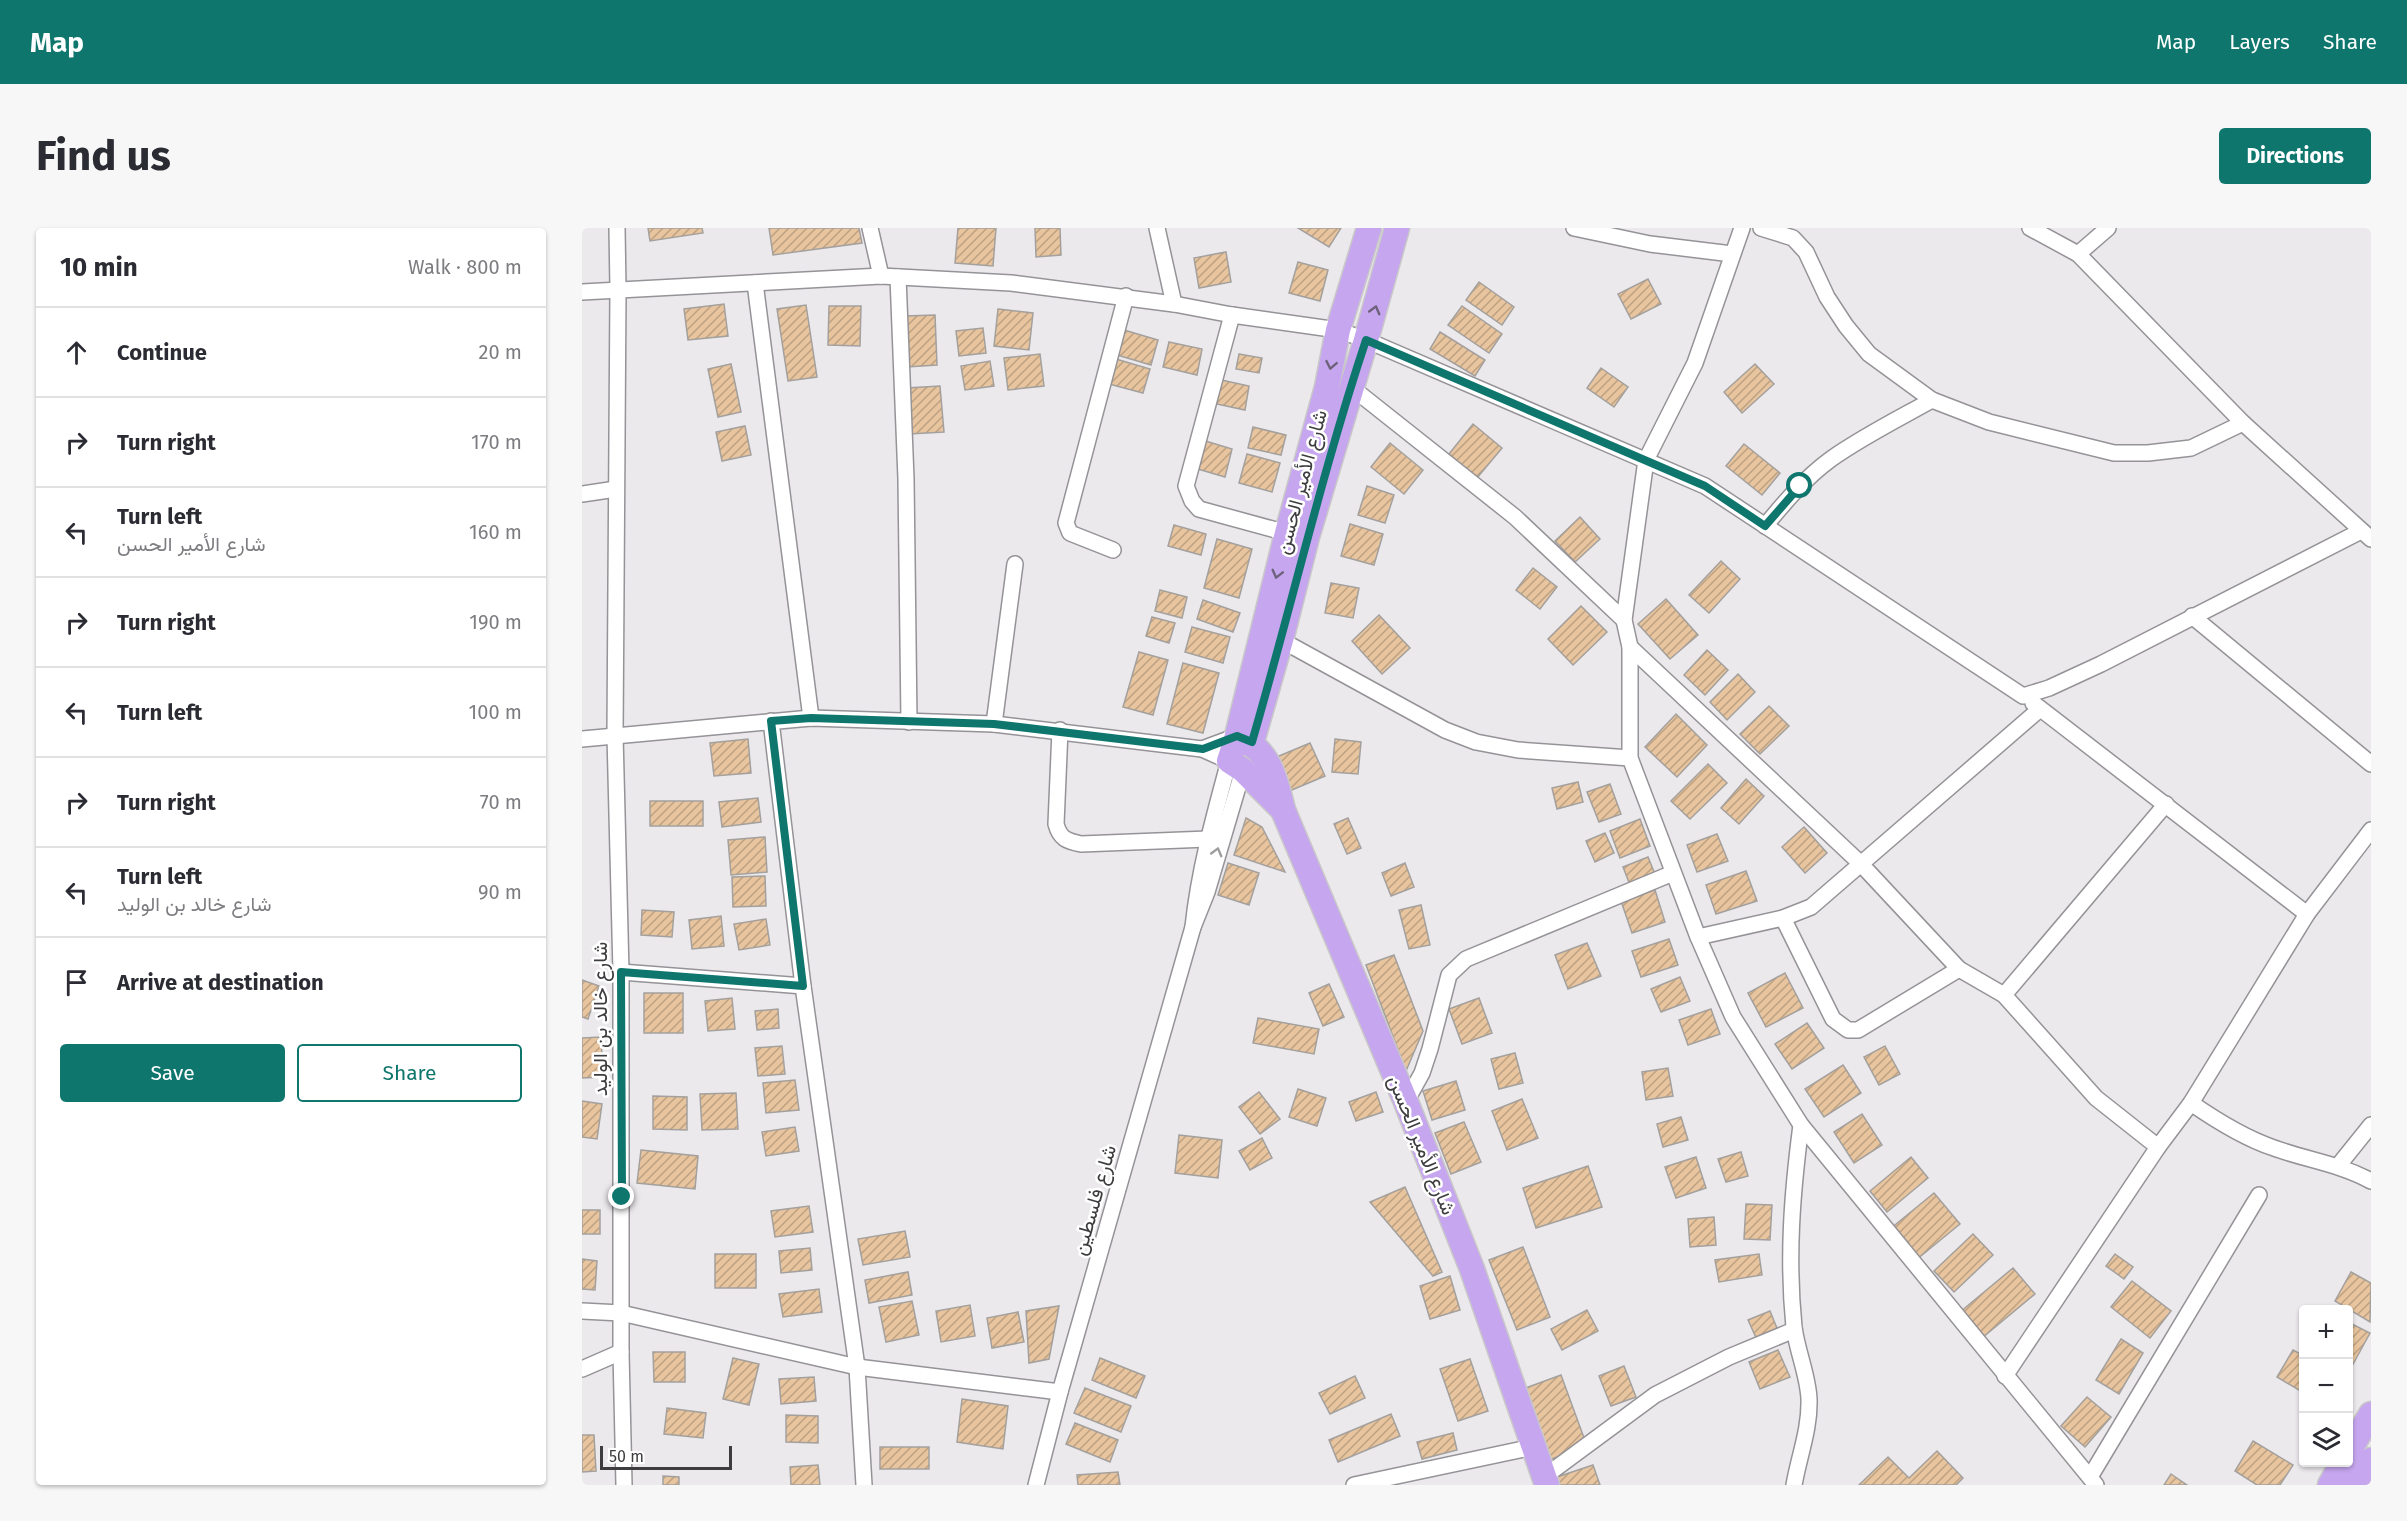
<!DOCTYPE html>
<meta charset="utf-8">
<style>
:root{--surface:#fff;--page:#f7f7f7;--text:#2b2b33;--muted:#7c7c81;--line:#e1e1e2;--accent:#0f766e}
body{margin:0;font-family:"Fira Sans",Vazirmatn,sans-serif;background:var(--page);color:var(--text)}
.controls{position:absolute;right:18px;bottom:18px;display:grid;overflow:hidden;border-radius:6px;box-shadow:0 2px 4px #0004}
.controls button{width:54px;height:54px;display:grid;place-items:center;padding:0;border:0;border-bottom:2px solid var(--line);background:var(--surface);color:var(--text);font:30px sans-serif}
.scale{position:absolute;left:18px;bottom:15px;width:132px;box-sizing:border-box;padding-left:6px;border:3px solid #3d3c3e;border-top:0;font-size:16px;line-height:21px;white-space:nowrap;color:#3d3c3e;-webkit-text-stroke:4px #fff;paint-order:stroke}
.stop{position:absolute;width:18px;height:18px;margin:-14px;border:4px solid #0f766e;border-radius:50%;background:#fff}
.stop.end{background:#0f766e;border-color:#fff;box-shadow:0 2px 6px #0008}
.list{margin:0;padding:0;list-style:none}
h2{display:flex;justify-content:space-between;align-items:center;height:78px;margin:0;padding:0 24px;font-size:26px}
h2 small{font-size:20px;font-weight:400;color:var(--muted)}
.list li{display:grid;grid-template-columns:39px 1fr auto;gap:18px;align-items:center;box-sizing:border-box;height:90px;padding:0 24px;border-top:2px solid var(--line)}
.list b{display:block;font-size:22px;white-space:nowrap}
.list p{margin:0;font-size:20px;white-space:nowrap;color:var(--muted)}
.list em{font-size:20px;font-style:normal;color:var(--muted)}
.actions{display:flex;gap:12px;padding:18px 24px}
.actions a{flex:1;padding:14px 0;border:2px solid var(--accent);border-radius:6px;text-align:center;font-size:21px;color:var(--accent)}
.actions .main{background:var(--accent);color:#fff}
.icon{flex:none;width:33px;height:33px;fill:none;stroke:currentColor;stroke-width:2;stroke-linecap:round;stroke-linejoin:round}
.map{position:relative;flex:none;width:1789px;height:1257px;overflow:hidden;border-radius:6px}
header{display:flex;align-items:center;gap:36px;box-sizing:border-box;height:84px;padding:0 30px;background:var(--accent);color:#fff}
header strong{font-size:28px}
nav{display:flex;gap:33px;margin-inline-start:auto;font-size:21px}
.intro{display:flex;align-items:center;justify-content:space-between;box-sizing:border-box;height:144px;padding:0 36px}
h1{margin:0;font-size:42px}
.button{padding:15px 27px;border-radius:6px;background:var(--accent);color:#fff;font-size:21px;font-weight:700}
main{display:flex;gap:36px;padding:0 36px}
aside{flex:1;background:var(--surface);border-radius:6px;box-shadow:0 2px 4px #0004}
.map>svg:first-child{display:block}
</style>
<header>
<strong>Map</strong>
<nav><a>Map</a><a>Layers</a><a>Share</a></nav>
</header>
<div class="intro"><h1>Find us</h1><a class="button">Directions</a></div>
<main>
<aside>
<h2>10 min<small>Walk · 800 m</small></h2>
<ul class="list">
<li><svg class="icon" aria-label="ahead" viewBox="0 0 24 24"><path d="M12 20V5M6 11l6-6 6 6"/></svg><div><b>Continue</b></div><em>20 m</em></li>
<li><svg class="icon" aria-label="right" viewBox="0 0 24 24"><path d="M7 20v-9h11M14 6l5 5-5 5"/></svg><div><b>Turn right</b></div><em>170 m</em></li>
<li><svg class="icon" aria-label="left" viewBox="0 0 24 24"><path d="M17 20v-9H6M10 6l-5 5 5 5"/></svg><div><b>Turn left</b><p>شارع الأمير الحسن</p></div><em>160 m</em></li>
<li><svg class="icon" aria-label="right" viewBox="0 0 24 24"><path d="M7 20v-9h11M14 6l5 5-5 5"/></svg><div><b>Turn right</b></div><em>190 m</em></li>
<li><svg class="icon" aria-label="left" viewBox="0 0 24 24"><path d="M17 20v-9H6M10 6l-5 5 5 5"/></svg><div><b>Turn left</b></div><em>100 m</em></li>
<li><svg class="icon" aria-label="right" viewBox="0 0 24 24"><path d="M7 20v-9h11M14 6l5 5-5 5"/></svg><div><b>Turn right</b></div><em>70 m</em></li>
<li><svg class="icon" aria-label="left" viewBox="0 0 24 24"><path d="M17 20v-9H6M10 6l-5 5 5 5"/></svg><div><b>Turn left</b><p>شارع خالد بن الوليد</p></div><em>90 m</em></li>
<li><svg class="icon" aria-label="arrive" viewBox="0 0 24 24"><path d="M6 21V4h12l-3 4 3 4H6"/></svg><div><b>Arrive at destination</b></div></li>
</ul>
<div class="actions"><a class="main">Save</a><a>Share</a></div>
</aside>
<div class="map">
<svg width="1789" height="1257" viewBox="0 0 1789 1257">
<defs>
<pattern id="building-hatch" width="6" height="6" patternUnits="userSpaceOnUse" patternTransform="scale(1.5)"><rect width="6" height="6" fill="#e8c59e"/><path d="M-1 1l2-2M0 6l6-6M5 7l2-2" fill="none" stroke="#bda182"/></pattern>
</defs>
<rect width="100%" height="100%" fill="#ece9ed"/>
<!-- building -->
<g fill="url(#building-hatch)" stroke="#a3a09d" stroke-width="1.5">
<polygon points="66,0 120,0 121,5 68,13"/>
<polygon points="187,0 277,0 280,15 191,27"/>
<polygon points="376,0 414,0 411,38 373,35"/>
<polygon points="453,0 478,0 479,27 454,29"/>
<polygon points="716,0 759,0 747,19"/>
<polygon points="644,24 649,54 617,60 612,30"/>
<polygon points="716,34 746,42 738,73 707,65"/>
<polygon points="1066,51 1079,76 1049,91 1036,66"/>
<polygon points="897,54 932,79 920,97 884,72"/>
<polygon points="142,76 146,108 106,112 102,81"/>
<polygon points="224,77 235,149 206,153 195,81"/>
<polygon points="247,78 279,78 278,118 246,117"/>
<polygon points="880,78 920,106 907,125 866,97"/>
<polygon points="416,81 451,85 447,122 412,118"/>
<polygon points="353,87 355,137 325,139 323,88"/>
<polygon points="401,100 404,125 377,128 374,103"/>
<polygon points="542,102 576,112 569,137 535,127"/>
<polygon points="858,104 903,132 893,148 848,121"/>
<polygon points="587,114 620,121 615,147 581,139"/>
<polygon points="458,126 462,158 426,162 422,130"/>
<polygon points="657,126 680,130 677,145 654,141"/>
<polygon points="534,131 568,141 561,165 527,156"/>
<polygon points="408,133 412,158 383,162 379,138"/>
<polygon points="149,136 159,184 136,189 126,141"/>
<polygon points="1173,136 1192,156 1160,185 1142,164"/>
<polygon points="1019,140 1046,159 1032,179 1005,160"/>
<polygon points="635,151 667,158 663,182 630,175"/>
<polygon points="358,158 362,204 327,206 324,160"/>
<polygon points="891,196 920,220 895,250 867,226"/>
<polygon points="163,198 169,227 140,233 134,204"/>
<polygon points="671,199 704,207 699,227 666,220"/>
<polygon points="617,211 650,221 643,249 609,239"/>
<polygon points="808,215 841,242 822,266 789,239"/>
<polygon points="1162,216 1198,245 1180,267 1144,238"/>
<polygon points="665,226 698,235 690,264 657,255"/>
<polygon points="785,258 812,267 803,295 776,287"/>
<polygon points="998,289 1018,311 993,334 973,313"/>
<polygon points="768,296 801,306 792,337 759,328"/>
<polygon points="592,297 624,306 619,327 586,318"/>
<polygon points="635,311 670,321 657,370 622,360"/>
<polygon points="1139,333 1158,351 1127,385 1107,367"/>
<polygon points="951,340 975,359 958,381 934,362"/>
<polygon points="749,355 777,360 771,390 743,385"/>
<polygon points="578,362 605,369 600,390 573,383"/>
<polygon points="1084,371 1116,407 1088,431 1056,396"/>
<polygon points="621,372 658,385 651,404 615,391"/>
<polygon points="999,378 1025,404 991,437 966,411"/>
<polygon points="797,387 828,420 800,446 770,413"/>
<polygon points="570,389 593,395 587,415 564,408"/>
<polygon points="610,399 648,409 641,435 603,424"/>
<polygon points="1125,422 1146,442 1123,467 1102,447"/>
<polygon points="557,424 586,432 571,487 541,479"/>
<polygon points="601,435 637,445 621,505 585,496"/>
<polygon points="1156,446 1173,464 1145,492 1128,474"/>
<polygon points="1187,478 1207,498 1178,526 1158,506"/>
<polygon points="1094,486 1125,517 1095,549 1063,519"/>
<polygon points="166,511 169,545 132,548 128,515"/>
<polygon points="753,511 779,514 776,546 750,544"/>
<polygon points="728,515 743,548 705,564 690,531"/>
<polygon points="1126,536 1145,555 1108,591 1089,573"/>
<polygon points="1164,551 1182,568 1157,596 1139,580"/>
<polygon points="996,554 1001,574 975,581 970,560"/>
<polygon points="1028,556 1039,586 1017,594 1005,564"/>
<polygon points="176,570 179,594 140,599 137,574"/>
<rect x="68" y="573" width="53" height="25"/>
<polygon points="664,590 680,599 703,644 652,627"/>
<polygon points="766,590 779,620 765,626 752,596"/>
<polygon points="1058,591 1068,618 1038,630 1028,603"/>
<polygon points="1222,599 1245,625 1223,645 1200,619"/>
<polygon points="1023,605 1032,625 1013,634 1004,613"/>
<polygon points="1135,606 1146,633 1115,644 1105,617"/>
<polygon points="183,609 185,644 149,647 146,612"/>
<polygon points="1066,629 1073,646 1048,657 1041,639"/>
<polygon points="646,635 677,645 667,677 636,667"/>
<polygon points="823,635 832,659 809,668 800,645"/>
<polygon points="1164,643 1175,673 1134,686 1124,657"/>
<polygon points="183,648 184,678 151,679 150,649"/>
<polygon points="1073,662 1083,694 1050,705 1039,673"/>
<polygon points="839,677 848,717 827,721 817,682"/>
<polygon points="60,682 92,684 90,709 59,707"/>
<polygon points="139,688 142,718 110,721 107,692"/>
<polygon points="184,691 188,717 157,722 152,696"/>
<polygon points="1087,711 1096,737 1059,749 1050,723"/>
<polygon points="1005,715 1019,748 986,761 973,727"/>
<polygon points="812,727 841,803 824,843 784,737"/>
<polygon points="1203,745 1221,780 1184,799 1166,765"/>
<polygon points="1098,749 1108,773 1079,784 1069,761"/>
<polygon points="0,752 17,758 6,791 0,789"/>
<polygon points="747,756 762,789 741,798 727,765"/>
<rect x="62" y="765" width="39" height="40"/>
<polygon points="150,770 153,801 126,803 123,773"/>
<polygon points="897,770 910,805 880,816 867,781"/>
<polygon points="196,781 197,800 175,802 173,783"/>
<polygon points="1129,781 1138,806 1106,817 1097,792"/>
<polygon points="676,790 737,801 732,826 671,815"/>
<polygon points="1225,795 1242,820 1210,841 1193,816"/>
<polygon points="19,809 21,849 0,850 0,810"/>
<polygon points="200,818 203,846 176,848 173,820"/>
<polygon points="1303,818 1318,846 1297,857 1282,829"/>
<polygon points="933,825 941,855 917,861 909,831"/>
<polygon points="1261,837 1279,865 1242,889 1223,861"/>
<polygon points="1086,840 1091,868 1064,872 1060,844"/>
<polygon points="213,852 217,882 184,885 181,855"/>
<polygon points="874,853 883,882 850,892 841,863"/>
<polygon points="716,861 744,870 735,898 707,889"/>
<polygon points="677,864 698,891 678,906 657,879"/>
<polygon points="794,864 801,884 774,893 767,874"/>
<polygon points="154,865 156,901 120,902 118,866"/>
<polygon points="71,868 105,869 105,902 71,901"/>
<polygon points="940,871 956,910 925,922 910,883"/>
<polygon points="0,873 20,876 15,911 0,909"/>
<polygon points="1280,886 1300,917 1272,935 1252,904"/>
<polygon points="1099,889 1106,912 1081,919 1075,896"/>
<polygon points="882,894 899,934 869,946 853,905"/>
<polygon points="213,899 217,923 184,928 180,904"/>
<polygon points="597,907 640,912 636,950 593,945"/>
<polygon points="680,910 690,930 668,942 657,923"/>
<polygon points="59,922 116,928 113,961 55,955"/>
<polygon points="1159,924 1166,948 1144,954 1136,931"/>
<polygon points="1114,929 1124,960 1094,970 1083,939"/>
<polygon points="1329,929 1346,950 1305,984 1288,963"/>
<polygon points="1006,938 1020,979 954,1000 941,960"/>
<polygon points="823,959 860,1044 851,1048 788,974"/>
<polygon points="1352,965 1378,996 1334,1032 1308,1001"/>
<polygon points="1164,976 1190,977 1188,1012 1162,1011"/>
<polygon points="227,978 231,1004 193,1009 189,983"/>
<rect x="0" y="982" width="18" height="24"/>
<polygon points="1132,989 1134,1017 1108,1019 1106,991"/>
<polygon points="323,1003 328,1029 281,1037 276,1011"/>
<polygon points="1391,1006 1411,1027 1372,1064 1352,1043"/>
<polygon points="941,1019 968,1089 935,1102 907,1032"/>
<polygon points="228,1020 230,1042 199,1045 197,1023"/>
<rect x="133" y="1026" width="41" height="34"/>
<polygon points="1177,1026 1180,1047 1137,1054 1133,1032"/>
<polygon points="1533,1026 1551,1039 1542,1051 1524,1038"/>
<polygon points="0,1031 15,1033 13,1062 0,1061"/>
<polygon points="1431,1040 1453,1066 1400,1110 1378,1084"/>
<polygon points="326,1044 330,1067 287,1075 283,1052"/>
<polygon points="1769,1044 1789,1055 1788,1094 1753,1073"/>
<polygon points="868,1048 878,1082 848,1091 838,1058"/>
<polygon points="1550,1053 1589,1083 1568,1110 1529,1079"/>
<polygon points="237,1061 240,1084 201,1089 197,1066"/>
<polygon points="330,1073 337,1107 304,1114 297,1079"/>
<polygon points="388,1077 393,1108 359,1114 354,1083"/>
<polygon points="477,1078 467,1131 447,1135 444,1083"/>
<polygon points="1005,1082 1016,1103 980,1122 969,1101"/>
<polygon points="1188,1083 1197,1105 1176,1114 1166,1092"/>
<polygon points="436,1084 442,1114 410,1120 405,1090"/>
<polygon points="1766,1094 1788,1105 1770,1138 1766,1136"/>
<polygon points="1539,1111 1561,1125 1537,1166 1514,1152"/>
<polygon points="1196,1122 1208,1149 1178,1161 1167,1134"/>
<polygon points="1711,1122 1722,1128 1722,1165 1695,1149"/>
<polygon points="71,1124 103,1124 103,1154 72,1154"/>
<polygon points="151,1130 177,1136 167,1177 141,1171"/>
<polygon points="518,1130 563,1148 554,1170 510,1152"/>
<polygon points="888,1131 906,1183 876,1193 858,1141"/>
<polygon points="1042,1138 1054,1169 1029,1178 1017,1148"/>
<polygon points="979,1147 1005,1218 967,1232 941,1161"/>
<polygon points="773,1148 783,1170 748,1186 737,1165"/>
<polygon points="232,1149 234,1173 199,1176 197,1151"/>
<polygon points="503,1160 549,1178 539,1204 492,1185"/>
<polygon points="1505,1169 1529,1189 1503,1219 1479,1198"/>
<polygon points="380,1171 426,1178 421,1221 375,1214"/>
<polygon points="85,1180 124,1185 121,1210 82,1206"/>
<polygon points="809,1186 818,1208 756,1234 747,1212"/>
<polygon points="204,1187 236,1188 236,1215 204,1214"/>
<polygon points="493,1195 536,1212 528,1234 484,1216"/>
<polygon points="871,1205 875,1222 840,1231 835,1214"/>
<polygon points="0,1207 12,1207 14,1243 0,1244"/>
<polygon points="1671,1213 1711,1237 1698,1257 1675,1257 1653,1243"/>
<rect x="298" y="1219" width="49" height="22"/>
<polygon points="1355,1223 1381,1250 1374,1257 1277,1257 1306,1229 1327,1250"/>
<polygon points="236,1237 238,1257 209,1257 208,1239"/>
<polygon points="1011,1237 1018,1257 978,1257 975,1249"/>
<polygon points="536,1244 538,1257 496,1257 495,1247"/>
<polygon points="1589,1246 1605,1257 1582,1257"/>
<polygon points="81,1248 97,1249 97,1257 81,1257"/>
</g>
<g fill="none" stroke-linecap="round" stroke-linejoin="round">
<!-- minor casing -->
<g stroke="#959397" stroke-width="18">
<g id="minor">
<polyline points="35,0 36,61 33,507 39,744 39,1124 42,1257"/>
<polyline points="288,0 299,48"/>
<polyline points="575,0 592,76"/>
<polyline points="992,0 1068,16 1150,26"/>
<polyline points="1160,0 1113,135 1064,232 1042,392 1048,419 1048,530 1116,709 1151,789 1219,897 1514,1257"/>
<polyline points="1179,0 1211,10 1224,24 1245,69 1264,98 1287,126 1350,172 1407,194 1532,225 1566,225 1609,220 1661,195"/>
<polyline points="1448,0 1496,26 1661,195 1789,311"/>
<polyline points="1496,26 1526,0"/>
<polyline points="316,49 324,251 327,494"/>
<polyline points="173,55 229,490"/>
<polyline points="0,64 299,48 429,55 592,76 650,87 756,102 784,112 1123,258 1441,468 1467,460 1519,436 1779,303"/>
<polyline points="650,87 604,258 610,273 617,281 705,305"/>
<polyline points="769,159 933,289 1042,392"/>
<polyline points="0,266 34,261"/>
<path d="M1183 298C1203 274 1223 250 1249 231 1280 209 1316 191 1350 172"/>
<polyline points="531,322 488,305 484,295 544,68"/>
<polyline points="1610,388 1789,536"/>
<polyline points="699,412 863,502 894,514 936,522 1048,530"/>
<polyline points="1048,419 1278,635 1377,741"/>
<polyline points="1451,475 1725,686"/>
<polyline points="189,493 221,758 275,1139 282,1257"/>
<polyline points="412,496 433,336"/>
<path d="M478 502 474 596C478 611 485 613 499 616L626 611"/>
<path d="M0 511 229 490 412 496 620 521 647 533C632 588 617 642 611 699"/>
<polyline points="620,521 655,508"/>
<polyline points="1201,690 1251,791 1266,802 1276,802 1377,741 1422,767 1514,870 1576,919 1423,1148"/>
<polyline points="1116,709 1201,690 1229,679 1458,481"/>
<polyline points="39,744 221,758"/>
<polyline points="1422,767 1584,576"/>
<polyline points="824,874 840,845 848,821 867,747 884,731 1091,645"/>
<path d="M1609 875C1635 893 1662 910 1692 920 1725 932 1758 936 1789 953"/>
<polyline points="1576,919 1609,875 1725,686 1789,602"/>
<polyline points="1756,938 1789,897"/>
<polyline points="0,1083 39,1085 275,1139 478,1164"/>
<polyline points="0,1141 39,1124"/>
<polyline points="962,1249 1073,1167 1147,1129 1212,1102"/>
<polyline points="1508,1249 1677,967"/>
<polyline points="454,1257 478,1164 611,699 625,664 661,542"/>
<polyline points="772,1257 951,1219"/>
<path d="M1212 1257C1217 1228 1228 1201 1227 1171 1226 1147 1215 1123 1212 1099 1205 1030 1210 966 1219 897"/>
</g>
</g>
<!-- primary casing -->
<g stroke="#c9c8c9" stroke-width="27">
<g id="primary">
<path d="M655 508C687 521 694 551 701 582L824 874 890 1041 965 1257"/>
<polyline points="669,517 699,412 725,309 784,112 815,0"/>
<polyline points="701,582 661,542 647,533 655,508 705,305 745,159 756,102 787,0"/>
<polyline points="1766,1225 1789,1186"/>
<polyline points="1748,1257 1761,1234"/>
<polyline points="1774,1257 1789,1232"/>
</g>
</g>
<!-- minor -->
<use href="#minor" stroke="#fff" stroke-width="15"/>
<!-- primary -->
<use href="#primary" stroke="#c6a6ef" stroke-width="24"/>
</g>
<!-- one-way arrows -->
<defs><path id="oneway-chevron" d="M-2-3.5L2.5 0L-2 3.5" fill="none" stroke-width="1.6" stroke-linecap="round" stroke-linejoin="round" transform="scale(1.5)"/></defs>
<g stroke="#6d617c">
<use href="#oneway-chevron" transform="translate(793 82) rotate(-75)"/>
<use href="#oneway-chevron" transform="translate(749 137) rotate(101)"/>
<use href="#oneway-chevron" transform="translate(695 346) rotate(104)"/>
</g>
<use stroke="#9e9e9e" href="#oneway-chevron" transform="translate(635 624) rotate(-75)"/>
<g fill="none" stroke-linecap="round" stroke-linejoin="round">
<!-- route -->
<path stroke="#0f766e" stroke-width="8" d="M40 969 39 744 221 758 189 493 229 490 412 496 621 521 655 508 670 514C709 380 740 244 784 112L1123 258 1183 298 1218 258"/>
</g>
<g text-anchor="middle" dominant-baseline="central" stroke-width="5" stroke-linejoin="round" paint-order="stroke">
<!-- street labels -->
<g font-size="20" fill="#3d3c3e" stroke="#fff">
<text transform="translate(719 254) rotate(-75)">شارع الأمير الحسن</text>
<text transform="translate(18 791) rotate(-90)">شارع خالد بن الوليد</text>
<text transform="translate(840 917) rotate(68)">شارع الأمير الحسن</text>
<text transform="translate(512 972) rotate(-74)">شارع فلسطين</text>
</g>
</g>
</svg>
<div class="controls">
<button>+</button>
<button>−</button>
<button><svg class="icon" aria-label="layers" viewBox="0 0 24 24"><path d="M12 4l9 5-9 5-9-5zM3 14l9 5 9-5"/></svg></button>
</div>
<div class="scale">50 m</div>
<div class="stop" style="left:1218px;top:258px"></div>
<div class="stop end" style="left:40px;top:969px"></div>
</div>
</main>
